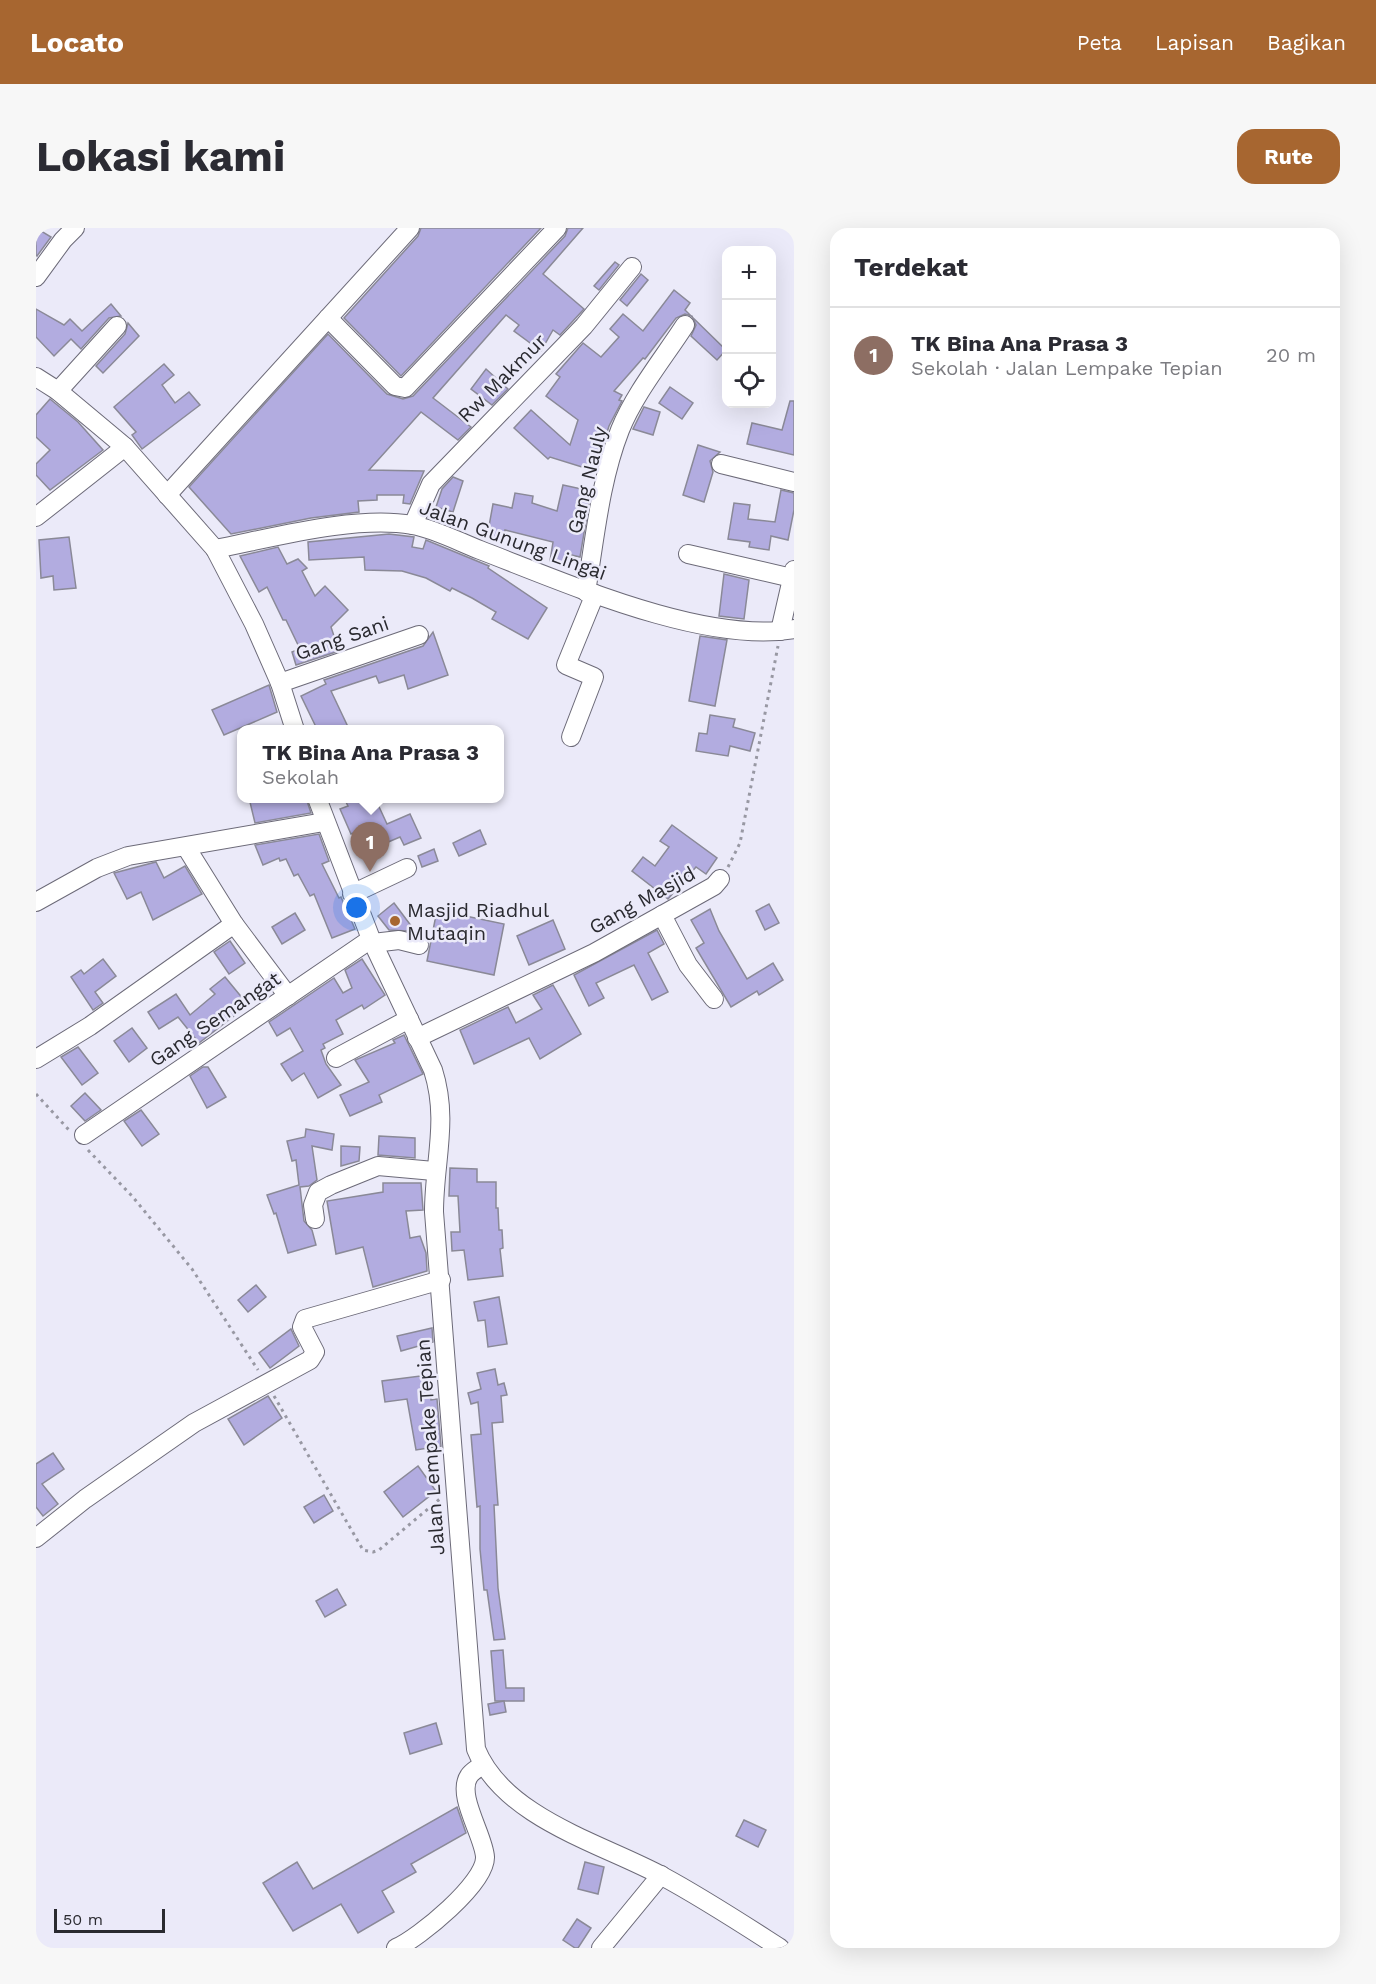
<!DOCTYPE html>
<html lang="id">
<meta charset="utf-8">
<style>
:root{--surface:#fff;--page:#f7f7f7;--text:#2b2b33;--muted:#7c7c81;--line:#e1e1e2;--accent:#a76630}
body{margin:0;font-family:"Work Sans",sans-serif;background:var(--page);color:var(--text)}
.controls{position:absolute;right:18px;top:18px;display:grid;overflow:hidden;border-radius:12px;box-shadow:0 6px 24px #0002}
.controls button{width:54px;height:54px;display:grid;place-items:center;padding:0;border:0;border-bottom:2px solid var(--line);background:var(--surface);color:var(--text);font:30px sans-serif}
.scale{position:absolute;left:18px;bottom:15px;width:111px;box-sizing:border-box;padding-left:6px;border:3px solid #2a2a30;border-top:0;font-size:16px;line-height:21px;white-space:nowrap;color:#2a2a30;-webkit-text-stroke:4px #ebeaf9;paint-order:stroke}
.you{position:absolute;left:321px;top:680px;width:21px;height:21px;margin:-15px;border:4px solid #fff;border-radius:50%;background:#1a73e8;box-shadow:0 0 0 9px #1a73e833}
.badge{display:grid;place-items:center;width:39px;height:39px;border-radius:50%;background:var(--accent);color:#fff;font-size:20px;font-weight:700}
.pin{position:absolute;translate:-50% -50px;filter:drop-shadow(0 2px 3px #0008)}
.pin::after{content:'';position:absolute;top:32px;width:21px;height:18px;background:inherit;clip-path:polygon(0 0,100% 0,50% 100%)}
.popup{position:absolute;left:201px;top:497px;width:267px;height:78px;box-sizing:border-box;display:grid;place-content:center;border-radius:12px;background:var(--surface);filter:drop-shadow(0 2px 4px #0005);font-size:20px;white-space:nowrap;color:var(--muted)}
.popup b{font-size:22px;color:var(--text)}
.popup::after{content:'';position:absolute;left:50%;top:100%;margin-left:-12px;border:12px solid transparent;border-top-color:var(--surface)}
.list{margin:0;padding:0;list-style:none}
h2{display:flex;justify-content:space-between;align-items:center;height:78px;margin:0;padding:0 24px;font-size:26px}
h2 small{font-size:20px;font-weight:400;color:var(--muted)}
.list li{display:grid;grid-template-columns:39px 1fr auto;gap:18px;align-items:center;box-sizing:border-box;height:96px;padding:0 24px;border-top:2px solid var(--line)}
.list b{display:block;font-size:22px;white-space:nowrap}
.list p{margin:0;font-size:20px;white-space:nowrap;color:var(--muted)}
.list em{font-size:20px;font-style:normal;color:var(--muted)}
.icon{flex:none;width:33px;height:33px;fill:none;stroke:currentColor;stroke-width:2;stroke-linecap:round;stroke-linejoin:round}
.map{position:relative;flex:none;width:758px;height:1720px;overflow:hidden;border-radius:18px}
header{display:flex;align-items:center;gap:36px;box-sizing:border-box;height:84px;padding:0 30px;background:var(--accent);color:#fff}
header strong{font-size:28px}
nav{display:flex;gap:33px;margin-inline-start:auto;font-size:21px}
.intro{display:flex;align-items:center;justify-content:space-between;box-sizing:border-box;height:144px;padding:0 36px}
h1{margin:0;font-size:42px}
.button{padding:15px 27px;border-radius:18px;background:var(--accent);color:#fff;font-size:21px;font-weight:700}
main{display:flex;gap:36px;padding:0 36px}
aside{flex:1;background:var(--surface);border-radius:18px;box-shadow:0 6px 24px #0002}
.map>svg:first-child{display:block}
</style>
<header>
<strong>Locato</strong>
<nav><a>Peta</a><a>Lapisan</a><a>Bagikan</a></nav>
</header>
<div class="intro"><h1>Lokasi kami</h1><a class="button">Rute</a></div>
<main>
<div class="map">
<svg width="758" height="1720" viewBox="0 0 758 1720">
<rect width="100%" height="100%" fill="#ebeaf9"/>
<!-- building -->
<g fill="#b2ace0" stroke="#8a8997" stroke-width="1.5">
<polygon points="0,0 15,9 1,28 0,27"/>
<polygon points="385,0 505,0 365,148 308,90 382,8"/>
<polygon points="532,0 547,0 507,46 548,81 524,107 517,102 505,123 478,103 483,97 470,87 397,170 435,199 422,212 385,184 333,242 388,243 374,276 367,275 368,267 341,267 341,272 322,273 323,284 275,290 195,306 153,259 292,106 351,166 367,171 377,168 529,8"/>
<polygon points="579,34 583,37 563,62 558,58"/>
<polygon points="605,46 612,52 591,78 584,72"/>
<polygon points="638,62 654,75 649,82 690,122 681,132 655,108 660,97 656,88 649,86 640,90 609,131 607,130 578,163 586,167 583,172 586,173 573,198 559,243 514,229 512,231 478,200 495,182 534,217 542,192 510,168 524,149 520,146 547,115 565,129 583,109 574,101 587,86 607,103"/>
<polygon points="75,76 85,88 73,90 45,121 35,111 18,128 0,109 0,81 28,97 34,91 46,103"/>
<polygon points="92,95 103,108 67,145 60,138 89,106"/>
<polygon points="128,136 138,147 126,157 139,175 153,164 164,177 106,221 96,207 100,204 78,179"/>
<polygon points="450,141 472,161 456,177 435,161"/>
<polygon points="634,159 657,175 646,191 623,175"/>
<polygon points="14,171 42,194 67,222 14,262 0,247 0,236 14,222 0,209 0,187"/>
<polygon points="754,173 758,173 758,227 711,216 716,195 746,202"/>
<polygon points="608,179 624,184 617,207 597,201"/>
<polygon points="662,217 684,224 674,233 677,244 668,274 647,267"/>
<polygon points="417,249 427,253 417,284 400,279 406,261"/>
<polygon points="527,257 555,263 544,329 531,326 530,336 514,333 517,314 469,302 467,312 451,309 457,276 476,280 479,265 497,268 496,275 521,283"/>
<polygon points="745,262 758,265 758,282 752,312 735,308 733,322 713,319 714,314 692,311 698,275 714,277 712,291 739,294"/>
<polygon points="353,306 378,309 376,319 387,321 390,312 453,338 452,340 511,380 492,411 456,391 460,384 436,370 416,360 414,363 390,350 366,343 329,342 328,329 273,332 272,314"/>
<polygon points="33,309 40,360 18,362 17,348 5,350 3,312"/>
<polygon points="242,319 251,336 262,331 271,340 266,343 279,368 289,358 312,382 295,399 303,423 260,437 256,424 264,421 250,392 247,392 231,359 223,364 204,328"/>
<polygon points="688,346 713,352 708,391 683,388"/>
<polygon points="397,404 412,447 372,461 368,447 343,455 340,448 295,463 313,501 281,501 265,468 290,456 288,452 387,418"/>
<polygon points="664,408 691,412 679,478 653,473"/>
<polygon points="233,457 241,484 188,507 176,482"/>
<polygon points="674,487 699,491 697,499 719,505 714,523 694,518 692,528 660,523 663,505 671,506"/>
<polygon points="213,570 270,570 275,585 219,595"/>
<polygon points="308,570 339,570 351,596 374,586 385,610 368,617 364,609 331,623 322,603 315,606 304,581 312,578"/>
<polygon points="636,597 681,630 670,646 660,639 632,671 596,643 607,629 619,638 633,619 624,613"/>
<polygon points="444,602 450,616 423,628 417,615"/>
<polygon points="283,606 293,633 286,636 303,670 305,669 319,701 296,710 278,666 274,668 262,646 258,648 250,631 244,633 243,630 227,637 219,617"/>
<polygon points="398,621 402,633 386,639 382,628"/>
<polygon points="120,634 128,650 149,638 166,666 117,692 105,664 91,671 78,645"/>
<polygon points="358,675 376,699 372,703 353,702 342,688"/>
<polygon points="733,676 743,695 729,702 720,683"/>
<polygon points="674,681 683,703 711,751 737,735 747,752 723,767 721,763 695,779 660,720 668,715 655,692"/>
<polygon points="401,682 468,696 458,747 391,733"/>
<polygon points="259,685 269,702 246,716 236,699"/>
<polygon points="517,692 529,721 493,737 481,708"/>
<polygon points="621,702 628,716 612,725 632,764 616,772 598,737 560,755 568,770 553,778 538,747"/>
<polygon points="194,713 209,735 193,746 178,724"/>
<polygon points="67,731 80,748 59,764 67,775 57,782 35,749 45,742 48,746"/>
<polygon points="326,731 349,767 328,781 326,777 300,792 307,806 287,816 289,820 285,822 290,836 305,857 282,870 268,845 256,853 245,836 267,823 254,800 241,808 233,794 298,750 307,765 316,760 309,742"/>
<polygon points="189,749 212,777 163,815 142,789 123,801 112,784 140,766 154,787 179,766 174,761"/>
<polygon points="517,757 545,806 504,831 493,810 438,836 424,802 472,779 480,795 506,781 497,767"/>
<polygon points="96,800 111,820 93,834 78,813"/>
<polygon points="368,807 387,846 343,867 346,874 314,888 304,867 333,854 319,832 359,815 357,812"/>
<polygon points="42,819 62,845 46,857 25,829"/>
<polygon points="167,839 172,839 190,869 171,880 154,848"/>
<polygon points="49,865 65,882 49,893 35,878"/>
<polygon points="105,882 123,906 106,918 88,893"/>
<polygon points="270,901 298,906 296,922 276,918 281,952 273,958 264,959 268,993 276,1002 280,1017 252,1025 240,985 238,986 231,967 263,957 260,932 256,933 251,913 269,909"/>
<polygon points="343,908 379,910 379,930 342,927"/>
<polygon points="305,918 324,919 323,933 305,938"/>
<polygon points="414,940 441,941 441,954 460,954 460,980 462,980 463,1002 466,1002 467,1020 464,1021 467,1048 432,1052 428,1022 416,1023 415,1004 424,1004 422,968 413,968"/>
<polygon points="347,955 385,955 387,982 370,983 374,1010 384,1008 390,1025 391,1043 337,1059 327,1019 300,1026 291,973 347,964"/>
<polygon points="220,1057 230,1069 212,1084 202,1072"/>
<polygon points="463,1069 471,1116 452,1119 449,1092 442,1093 438,1074"/>
<polygon points="396,1100 397,1114 365,1123 361,1108"/>
<polygon points="255,1101 263,1118 234,1140 223,1125"/>
<polygon points="459,1141 462,1157 468,1155 471,1167 465,1168 467,1194 456,1195 462,1277 458,1277 462,1360 469,1411 458,1412 451,1362 448,1362 444,1321 444,1278 441,1279 435,1207 445,1206 442,1174 435,1176 432,1165 445,1161 441,1145"/>
<polygon points="392,1147 395,1172 401,1171 405,1218 380,1222 371,1171 349,1174 346,1153"/>
<polygon points="232,1168 246,1190 208,1217 192,1191"/>
<polygon points="17,1225 28,1241 6,1256 22,1276 7,1288 0,1279 0,1236"/>
<polygon points="382,1238 400,1263 367,1289 348,1264"/>
<polygon points="288,1267 297,1283 278,1295 268,1279"/>
<polygon points="301,1361 310,1377 289,1389 280,1373"/>
<polygon points="467,1422 470,1460 488,1460 488,1473 459,1473 455,1423"/>
<polygon points="468,1473 470,1484 454,1487 452,1476"/>
<polygon points="400,1495 406,1516 374,1526 368,1505"/>
<polygon points="421,1579 430,1605 375,1636 380,1644 346,1663 358,1684 322,1705 305,1676 257,1703 227,1655 261,1634 277,1661"/>
<polygon points="708,1592 730,1602 722,1619 700,1608"/>
<polygon points="549,1634 568,1639 562,1666 542,1661"/>
<polygon points="541,1691 555,1700 542,1720 539,1720 527,1712"/>
</g>
<g fill="none" stroke-linecap="round" stroke-linejoin="round">
<!-- minor casing -->
<g stroke="#6c6a78" stroke-width="20">
<g id="minor">
<polyline points="0,49 27,12 39,0"/>
<polyline points="292,90 359,158 369,160 521,0"/>
<polyline points="0,149 22,163 89,219 179,321 218,396 244,455 259,502"/>
<polyline points="22,163 81,98"/>
<polyline points="685,236 758,254"/>
<polyline points="131,267 374,0"/>
<polyline points="0,289 89,219"/>
<polyline points="377,297 395,256 548,98 596,39"/>
<path d="M179 321C236 310 319 287 376 297 399 301 423 314 444 322 528 354 669 417 758 401"/>
<polyline points="652,326 756,350"/>
<path d="M550 364C559 310 564 253 584 202 599 165 627 131 649 97"/>
<polyline points="744,403 758,342"/>
<polyline points="244,455 383,407"/>
<polyline points="535,509 558,449 530,437 559,366"/>
<path d="M281 570 335 711 397 842C413 892 398 934 398 984L440 1521C468 1590 567 1616 626 1648 667 1670 705 1695 744 1720"/>
<polyline points="150,619 198,696 252,768"/>
<polyline points="316,666 371,640"/>
<polyline points="0,674 61,640 92,628 288,594"/>
<polyline points="626,687 652,737 678,771"/>
<polyline points="337,715 363,712 383,717"/>
<polyline points="381,810 558,725 678,658 684,651"/>
<polyline points="300,830 373,791"/>
<polyline points="0,831 54,798 198,696"/>
<polyline points="48,907 335,711"/>
<polyline points="279,991 277,977 282,964 295,957 342,938 398,943"/>
<polyline points="0,1310 49,1271 158,1195 274,1132 279,1124 266,1099 269,1091 405,1052"/>
<path d="M360 1720C383 1710 450 1655 449 1629 448 1608 420 1567 433 1548 436 1543 443 1540 447 1536"/>
<polyline points="565,1720 625,1647"/>
</g>
</g>
<!-- path -->
<g stroke="#9898a3" stroke-width="3" stroke-dasharray="3 4.5" stroke-linecap="butt">
<polyline points="692,639 704,615 742,418"/>
<polyline points="0,866 33,902"/>
<polyline points="52,922 96,968 156,1041 222,1142"/>
<polyline points="238,1168 327,1322 337,1324 343,1322 405,1270"/>
</g>
<!-- minor -->
<use href="#minor" stroke="#fff" stroke-width="18"/>
</g>
<!-- markers -->
<circle fill="#a76630" stroke="#ebeaf9" stroke-width="2" cx="359" cy="693" r="6"/>
<g text-anchor="middle" dominant-baseline="central" stroke-width="5" stroke-linejoin="round" paint-order="stroke">
<!-- street labels -->
<g font-size="20" fill="#2a2a30" stroke="#ebeaf9">
<text transform="translate(466 150) rotate(-45)">Rw Makmur</text>
<text transform="translate(551 252) rotate(-76)">Gang Nauly</text>
<text transform="translate(477 312) rotate(20)">Jalan Gunung Lingai</text>
<text transform="translate(306 410) rotate(-19)">Gang Sani</text>
<text transform="translate(606 672) rotate(-29)">Gang Masjid</text>
<text transform="translate(179 791) rotate(-34)">Gang Semangat</text>
<text transform="translate(394 1219) rotate(-94)">Jalan Lempake Tepian</text>
</g>
<!-- poi labels -->
<g font-size="20" fill="#2a2a30" stroke="#ebeaf9" text-anchor="start">
<text x="371" y="682">Masjid Riadhul<tspan x="371" dy="23">Mutaqin</tspan></text>
</g>
</g>
</svg>
<div class="controls">
<button>+</button>
<button>−</button>
<button><svg class="icon" aria-label="locate" viewBox="0 0 24 24"><circle cx="12" cy="12" r="6"/><path d="M12 2v4M12 18v4M2 12h4M18 12h4"/></svg></button>
</div>
<div class="scale">50 m</div>
<div class="you"></div>
<div class="pin badge" style="left:334px;top:644px;background:#8d6e63">1</div>
<div class="popup"><b>TK Bina Ana Prasa 3</b>Sekolah</div>
</div>
<aside>
<h2>Terdekat<small></small></h2>
<ul class="list">
<li><span class="badge" style="background:#8d6e63">1</span><div><b>TK Bina Ana Prasa 3</b><p>Sekolah · Jalan Lempake Tepian</p></div><em>20 m</em></li>
</ul>
</aside>
</main>
